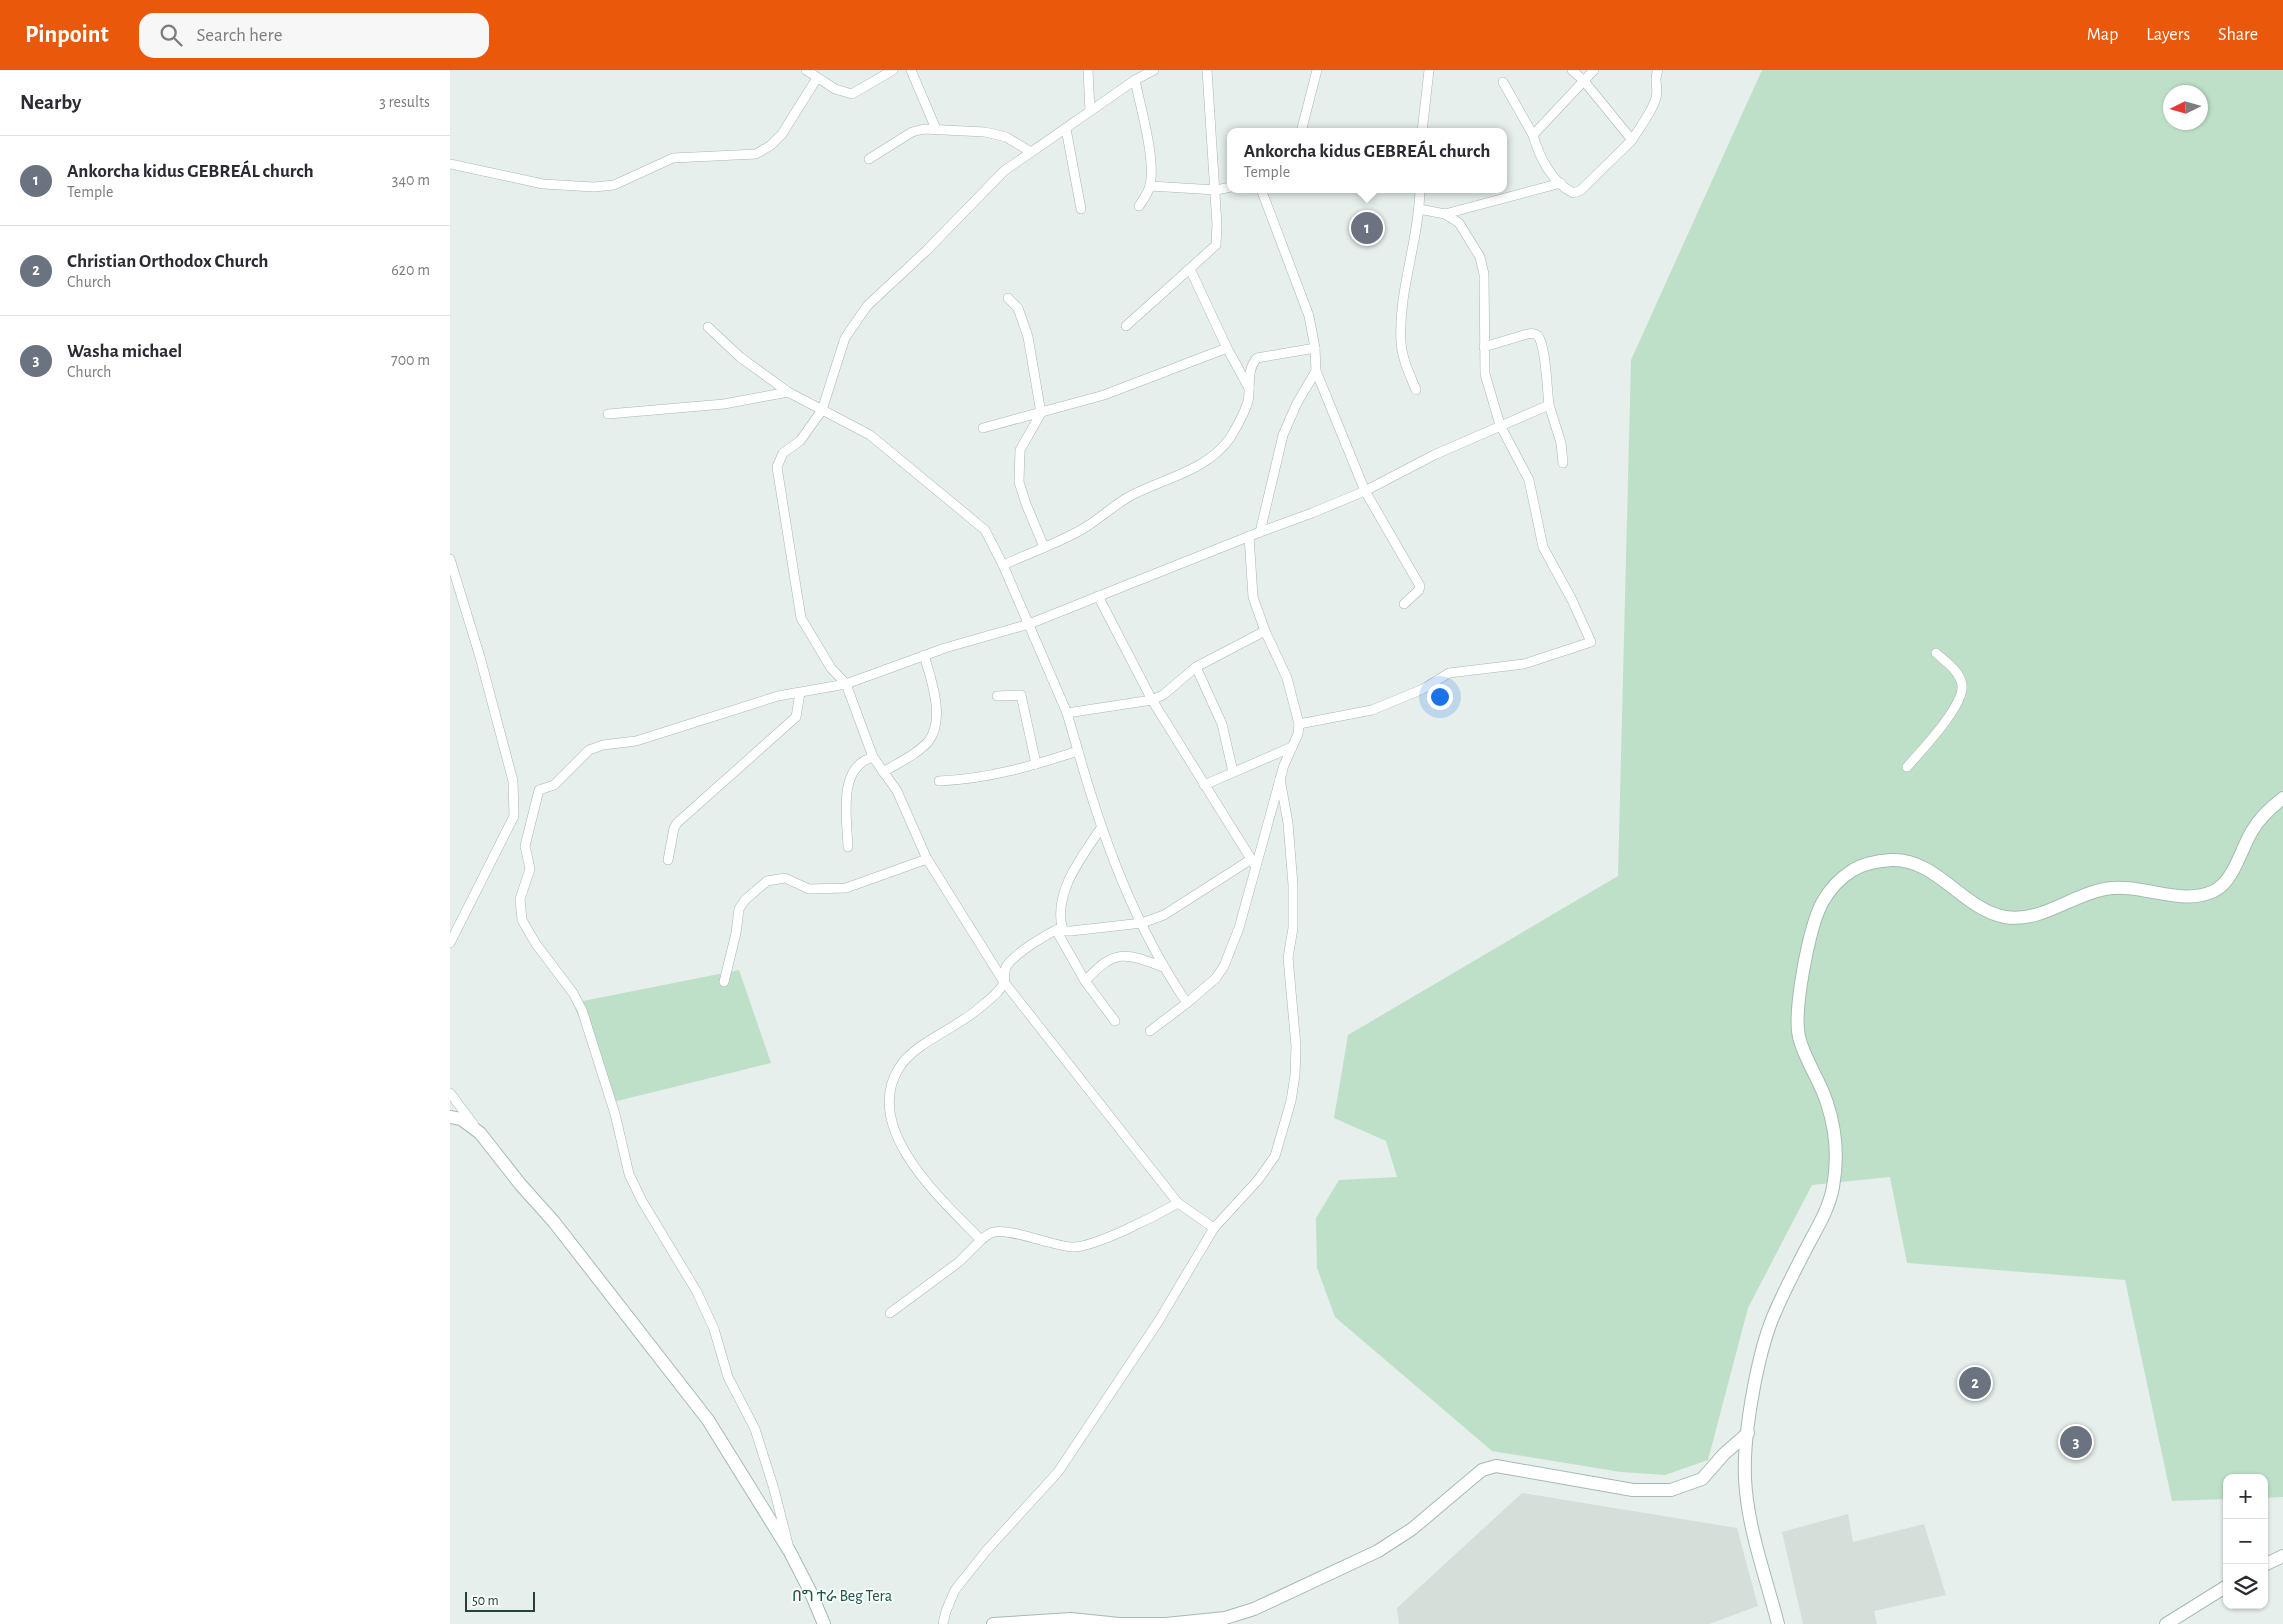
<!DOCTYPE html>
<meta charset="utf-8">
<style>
:root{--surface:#fff;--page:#f7f7f7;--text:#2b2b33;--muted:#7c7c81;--line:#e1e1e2;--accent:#ea580c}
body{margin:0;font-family:"Alegreya Sans","Noto Sans Ethiopic",sans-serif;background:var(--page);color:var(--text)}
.controls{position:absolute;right:15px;bottom:15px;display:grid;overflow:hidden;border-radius:10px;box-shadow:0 1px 4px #0004}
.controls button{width:45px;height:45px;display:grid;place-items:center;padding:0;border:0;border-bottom:1px solid var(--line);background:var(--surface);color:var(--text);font:25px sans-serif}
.compass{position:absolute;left:1713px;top:15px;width:45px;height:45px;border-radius:50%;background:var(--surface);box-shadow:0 1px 4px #0004;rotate:265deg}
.scale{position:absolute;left:15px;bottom:12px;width:70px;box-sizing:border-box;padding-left:5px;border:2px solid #24423a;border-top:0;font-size:14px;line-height:18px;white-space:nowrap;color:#24423a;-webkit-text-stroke:4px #f7fbf9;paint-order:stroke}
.you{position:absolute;left:989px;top:626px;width:18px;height:18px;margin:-12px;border:4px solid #fff;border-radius:50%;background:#1a73e8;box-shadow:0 0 0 8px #1a73e833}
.badge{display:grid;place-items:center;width:32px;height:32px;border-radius:50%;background:var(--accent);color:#fff;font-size:16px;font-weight:700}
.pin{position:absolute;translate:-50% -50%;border:2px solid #fff;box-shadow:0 1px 5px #0006}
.popup{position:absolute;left:777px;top:58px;width:280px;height:65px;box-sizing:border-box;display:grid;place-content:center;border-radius:10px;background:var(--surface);filter:drop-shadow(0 1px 4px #0005);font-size:16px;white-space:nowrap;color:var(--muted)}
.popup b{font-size:19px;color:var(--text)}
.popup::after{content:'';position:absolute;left:50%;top:100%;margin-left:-10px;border:10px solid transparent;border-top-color:var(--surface)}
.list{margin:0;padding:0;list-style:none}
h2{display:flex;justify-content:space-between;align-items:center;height:65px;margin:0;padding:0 20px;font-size:21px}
h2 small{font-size:16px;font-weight:400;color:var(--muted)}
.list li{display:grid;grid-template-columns:32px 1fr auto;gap:15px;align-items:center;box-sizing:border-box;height:90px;padding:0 20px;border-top:1px solid var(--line)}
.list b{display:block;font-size:19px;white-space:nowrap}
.list p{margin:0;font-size:16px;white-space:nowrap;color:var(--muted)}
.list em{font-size:16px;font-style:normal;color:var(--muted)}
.icon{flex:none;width:28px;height:28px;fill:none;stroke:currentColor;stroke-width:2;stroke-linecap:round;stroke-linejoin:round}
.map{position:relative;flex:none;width:1833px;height:1554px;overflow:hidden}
header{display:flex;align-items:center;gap:30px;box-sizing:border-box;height:70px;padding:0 25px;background:var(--accent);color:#fff}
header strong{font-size:24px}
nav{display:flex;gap:28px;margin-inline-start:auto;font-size:18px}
.search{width:350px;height:45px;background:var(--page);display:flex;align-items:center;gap:12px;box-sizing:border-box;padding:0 18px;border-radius:15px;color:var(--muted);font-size:19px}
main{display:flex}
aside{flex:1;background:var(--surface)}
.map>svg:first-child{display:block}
</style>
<header>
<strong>Pinpoint</strong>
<div class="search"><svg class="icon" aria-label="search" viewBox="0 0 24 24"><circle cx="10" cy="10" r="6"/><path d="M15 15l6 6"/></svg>Search here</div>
<nav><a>Map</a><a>Layers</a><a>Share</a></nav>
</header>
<main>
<aside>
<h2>Nearby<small>3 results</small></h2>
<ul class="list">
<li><span class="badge" style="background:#6b7280">1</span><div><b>Ankorcha kidus GEBREÁL church</b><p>Temple</p></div><em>340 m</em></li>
<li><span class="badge" style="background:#6b7280">2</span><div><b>Christian Orthodox Church</b><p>Church</p></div><em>620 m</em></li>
<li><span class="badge" style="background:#6b7280">3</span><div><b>Washa michael</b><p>Church</p></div><em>700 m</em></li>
</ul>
</aside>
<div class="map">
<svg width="1833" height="1554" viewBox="0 0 1833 1554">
<rect width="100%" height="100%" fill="#e6efeb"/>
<!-- built -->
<g fill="#d4dfda">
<polygon points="1072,1423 1287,1458 1308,1536 1259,1554 949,1554 947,1538"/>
<polygon points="1398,1444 1403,1472 1474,1454 1496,1525 1424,1541 1427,1554 1353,1554 1332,1462"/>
</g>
<!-- green -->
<g fill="#bfe0c8" fill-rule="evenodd">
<path d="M1312 0H1833V1427L1814 1428V1408H1777V1429L1722 1431 1675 1210 1457 1193 1440 1107 1362 1115 1298 1238 1258 1390 1215 1405 1171 1402 1042 1381 885 1247 867 1198 866 1148 889 1110 947 1107 936 1071 884 1048 898 965 1168 806 1181 290ZM1720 22H1750V52H1720Z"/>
<polygon points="289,900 321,993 163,1032 123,933"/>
</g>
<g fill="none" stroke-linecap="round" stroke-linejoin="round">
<!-- street casing -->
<g stroke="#a8b8b2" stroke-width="10">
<g id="street">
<polyline points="356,0 385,19 402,24 443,0"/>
<polyline points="461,0 486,59"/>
<polyline points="638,0 640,41"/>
<polyline points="704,0 685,10 554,101 476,181 417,236 395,268 372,340 350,371 333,383 327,397 351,548 381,598 396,614 423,687 447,721 477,789 554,912 728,1133"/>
<path d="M685 10C690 36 706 89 700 115 699 122 693 130 689 136"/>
<polyline points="1053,12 1083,65 1144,0"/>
<polyline points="616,59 631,139"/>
<polyline points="851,62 867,0"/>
<polyline points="972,62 979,0"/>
<path d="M1083 65C1089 86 1102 114 1124 123L1131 120 1182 70 1134 11 1122 0"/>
<path d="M1182 70C1190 57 1202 42 1206 28 1209 18 1203 9 1208 0"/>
<polyline points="419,89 462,62 474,59 535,62 556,67 581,82"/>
<polyline points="0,94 93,114 144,117 164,115 223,88 306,84 321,75 332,64 367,8"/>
<polyline points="700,116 766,120 781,117"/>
<polyline points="811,119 859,246 865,278 866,301 915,421 970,516 969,520 954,534"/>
<polyline points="995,144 1111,113"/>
<polyline points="740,199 777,278 799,318"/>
<polyline points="558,228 568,238 578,267 591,343 570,380 569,412 576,434 594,477"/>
<polyline points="676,256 766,175 767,155 757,0"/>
<polyline points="258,257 290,287 338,322"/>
<path d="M966 320C960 305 952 289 951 272 948 221 969 171 970 119"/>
<polyline points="1099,335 1111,373 1113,393"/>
<polyline points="158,344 274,334 338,322 420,365 535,460 553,495 617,643"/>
<polyline points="533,358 654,325 777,278"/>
<path d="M810 462 862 443 915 421 984 385 1099 335C1097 320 1096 276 1088 266 1085 263 1081 263 1077 264L1034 277"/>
<polyline points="799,466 803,527 815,561"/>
<polyline points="0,489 30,587 63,711 64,746 0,873"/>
<path d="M553 495C578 484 605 474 629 461 648 451 663 435 682 425 715 408 758 400 780 368 786 358 795 343 798 331 801 316 796 300 807 288L865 278"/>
<polyline points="648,526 702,630 713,625 746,597 815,561 837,608 849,654 848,664 834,695 789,858 774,896 766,908 737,933"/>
<polyline points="746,597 772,654 783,702"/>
<polyline points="547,626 571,625 586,694"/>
<polyline points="849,654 922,640 973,619 999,603 1074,594 1141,572 1122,530 1093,477 1079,410 1050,355 1035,304 1034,204 1030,187 1009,153 995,144 969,139"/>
<path d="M628 681C653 769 685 857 737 933L700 961"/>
<path d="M1457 697C1470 682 1515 635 1512 615 1510 601 1496 592 1486 583"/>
<path d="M433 702C448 693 466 685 478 672 496 650 481 609 474 585"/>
<path d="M489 711C538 709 582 696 628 681L617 643 702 630 806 797"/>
<polyline points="754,715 842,677"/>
<path d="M398 777C397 748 387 697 423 687"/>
<polyline points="218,790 224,758 227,753 346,647 350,623"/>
<polyline points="612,857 615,861 621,861 692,853 714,845 800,790"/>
<polyline points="606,860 635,911 665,951"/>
<path d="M635 911C665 879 674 882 713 897"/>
<polyline points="274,912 286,863 289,839 295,830 317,811 335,808 359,819 396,818 477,789"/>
<polyline points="0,1023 24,1055"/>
<path d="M531 1170C535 1167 539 1163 544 1162 560 1158 603 1176 622 1177 644 1178 707 1145 728 1133L764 1158"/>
<path d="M440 1243 509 1192 531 1170C493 1131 411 1059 449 998 464 973 505 959 528 939 536 932 550 923 554 912 556 905 553 899 558 894 570 880 595 865 612 857 604 821 632 787 651 758"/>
<polyline points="338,1474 324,1419 305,1359 278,1307 264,1259 247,1222 192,1131 179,1104 165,1044 132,940 123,923 86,874 72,850 70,829 80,799 75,776 89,720 104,715 139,680 153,675 186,671 328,626 396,614 495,578 579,554 810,462 833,365 847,333 866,301"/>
<polyline points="493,1554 496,1541 505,1520 536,1481 608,1402 708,1252 764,1158 808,1110 825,1086 841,1031 845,1005 846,976 838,888 843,858 843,815 838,753 830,709"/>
</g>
</g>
<!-- secondary casing -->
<g stroke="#a4bbb3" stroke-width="14">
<g id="secondary">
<polyline points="0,1047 11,1049 30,1063 70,1114 104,1152 258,1350 340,1482 360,1521 374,1554"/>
<polyline points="1814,1495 1833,1486"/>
<polyline points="543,1554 621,1549 669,1554 716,1554 775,1548 804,1539 928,1481 962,1459 1032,1400 1046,1396 1183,1420 1221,1420 1252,1409 1274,1384 1298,1363"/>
<path d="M1328 1554C1316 1507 1297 1457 1295 1408 1293 1365 1307 1286 1323 1247 1333 1223 1345 1200 1357 1177 1367 1158 1379 1139 1383 1117 1388 1090 1386 1060 1377 1033 1370 1010 1355 991 1349 967 1343 940 1359 858 1372 833 1379 820 1390 808 1403 800 1415 793 1427 791 1441 790 1487 788 1512 839 1555 847 1591 853 1621 825 1655 819 1691 812 1730 837 1764 821 1784 811 1791 779 1802 761 1810 747 1820 738 1833 728"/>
<polyline points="1716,1554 1777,1516"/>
</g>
</g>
<!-- street -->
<use href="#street" stroke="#fff" stroke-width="9"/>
<!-- secondary -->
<use href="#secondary" stroke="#fff" stroke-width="12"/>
</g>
<g text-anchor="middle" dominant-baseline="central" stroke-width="4" stroke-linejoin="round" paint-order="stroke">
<!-- quarter labels -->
<g font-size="16" fill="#1f5548" stroke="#f7fbf9">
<text x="392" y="1526">በግ ተራ Beg Tera</text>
</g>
</g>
</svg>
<div class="controls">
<button>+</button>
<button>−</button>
<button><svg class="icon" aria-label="layers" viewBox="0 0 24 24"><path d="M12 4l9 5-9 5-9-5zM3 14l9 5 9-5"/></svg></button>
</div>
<svg class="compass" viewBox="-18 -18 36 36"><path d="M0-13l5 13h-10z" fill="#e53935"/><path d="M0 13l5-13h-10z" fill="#7c7c81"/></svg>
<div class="scale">50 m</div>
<div class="you"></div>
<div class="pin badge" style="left:917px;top:158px;background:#6b7280">1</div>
<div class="popup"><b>Ankorcha kidus GEBREÁL church</b>Temple</div>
<div class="pin badge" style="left:1525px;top:1313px;background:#6b7280">2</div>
<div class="pin badge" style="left:1626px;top:1372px;background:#6b7280">3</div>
</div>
</main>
